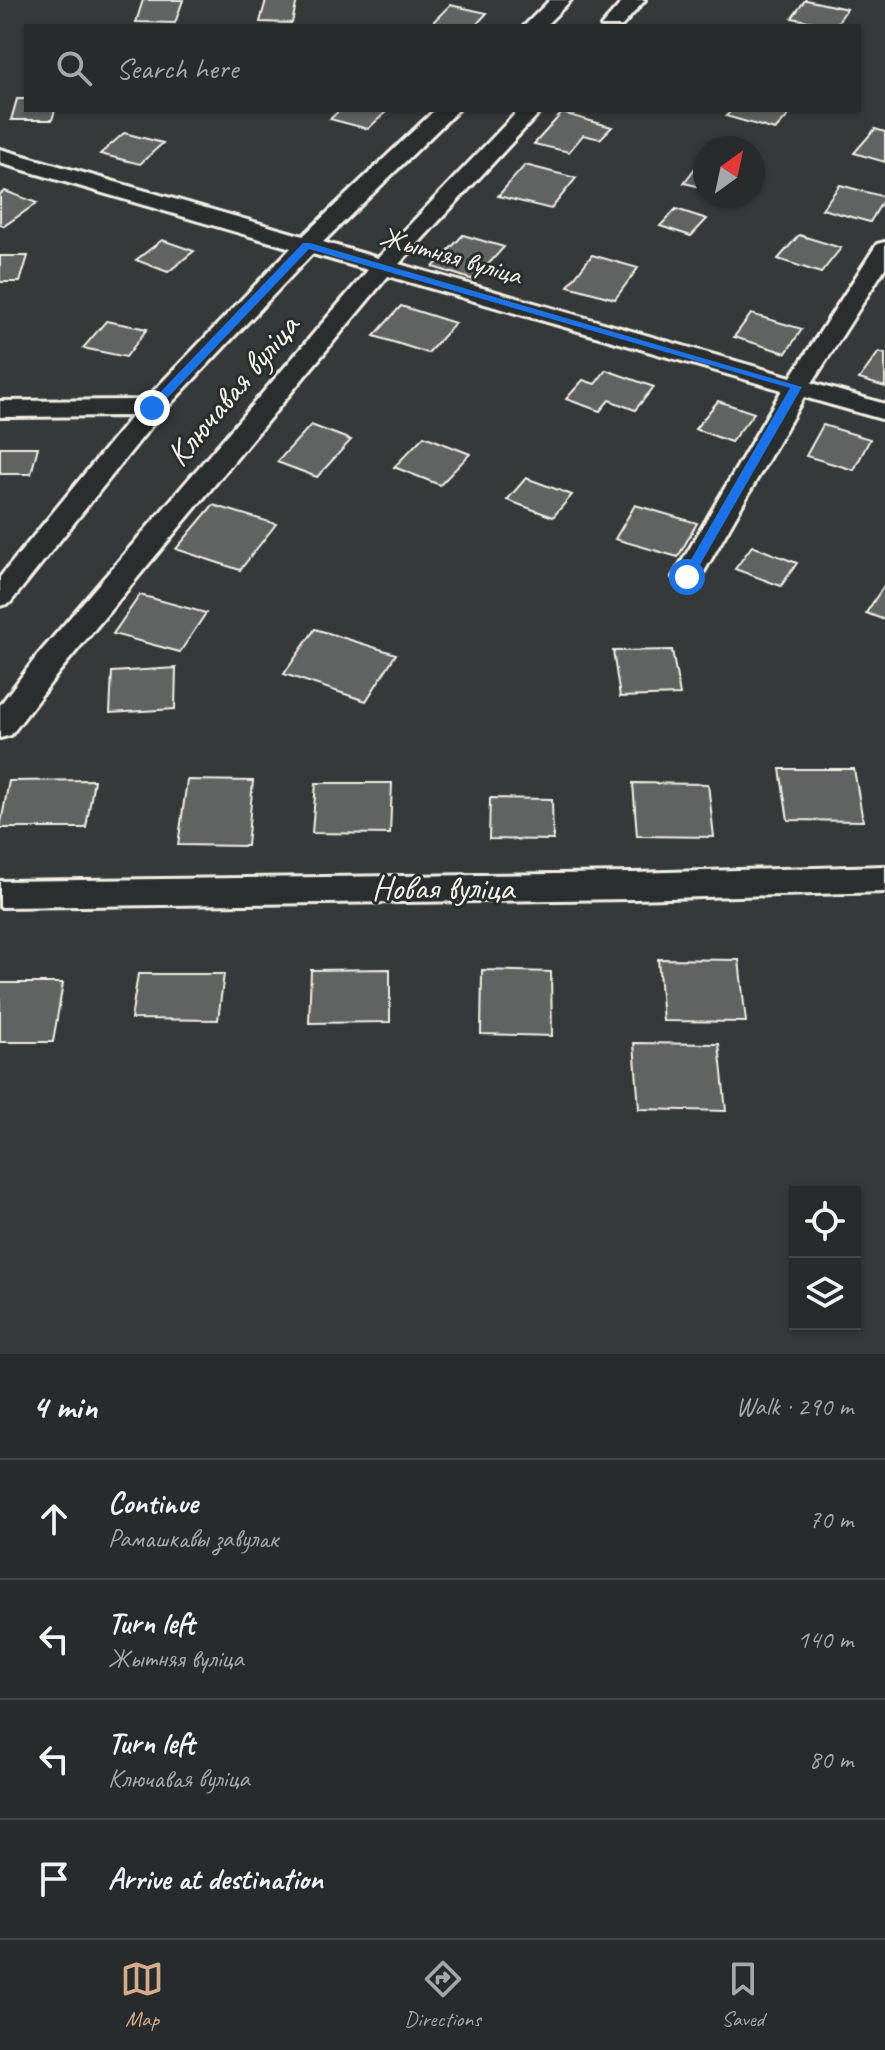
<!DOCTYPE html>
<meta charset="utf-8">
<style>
:root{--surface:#282b2b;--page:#303333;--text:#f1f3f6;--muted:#a5a7a9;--line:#444747;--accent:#d6ab8b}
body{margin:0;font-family:Caveat,sans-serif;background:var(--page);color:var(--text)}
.controls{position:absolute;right:24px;bottom:24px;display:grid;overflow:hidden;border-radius:0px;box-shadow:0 2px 6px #0004}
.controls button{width:72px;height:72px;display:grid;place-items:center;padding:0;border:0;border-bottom:2px solid var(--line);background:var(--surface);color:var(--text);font:40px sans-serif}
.compass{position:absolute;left:693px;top:136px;width:72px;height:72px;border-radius:50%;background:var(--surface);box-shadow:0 2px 6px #0004;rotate:33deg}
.stop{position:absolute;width:24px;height:24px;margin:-18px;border:6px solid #1a73e8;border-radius:50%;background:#fff}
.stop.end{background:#1a73e8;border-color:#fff;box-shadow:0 2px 8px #0008}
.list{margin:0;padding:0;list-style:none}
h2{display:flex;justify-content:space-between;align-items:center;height:104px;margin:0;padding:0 32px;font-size:34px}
h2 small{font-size:26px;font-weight:400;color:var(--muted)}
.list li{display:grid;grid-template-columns:52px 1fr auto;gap:24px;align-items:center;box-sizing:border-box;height:120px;padding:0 32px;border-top:2px solid var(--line)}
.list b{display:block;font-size:30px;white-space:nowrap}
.list p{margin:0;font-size:26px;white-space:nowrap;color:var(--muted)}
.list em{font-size:26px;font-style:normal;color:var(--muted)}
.icon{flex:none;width:44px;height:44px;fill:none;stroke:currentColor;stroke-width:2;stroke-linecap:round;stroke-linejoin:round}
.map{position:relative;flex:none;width:885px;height:1354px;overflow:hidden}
.search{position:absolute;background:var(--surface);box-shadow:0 2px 6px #0004;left:24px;right:24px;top:24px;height:88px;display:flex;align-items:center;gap:20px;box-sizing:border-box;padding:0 28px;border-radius:0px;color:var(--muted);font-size:30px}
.sheet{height:584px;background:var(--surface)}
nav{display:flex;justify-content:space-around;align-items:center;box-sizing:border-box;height:112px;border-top:2px solid var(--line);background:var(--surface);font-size:22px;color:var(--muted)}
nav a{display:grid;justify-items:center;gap:4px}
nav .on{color:var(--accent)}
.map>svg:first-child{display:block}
</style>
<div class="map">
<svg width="885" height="1354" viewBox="0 0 885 1354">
<rect width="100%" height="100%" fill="#363939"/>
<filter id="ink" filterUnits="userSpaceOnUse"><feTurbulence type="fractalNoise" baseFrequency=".0125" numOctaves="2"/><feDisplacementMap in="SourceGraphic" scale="16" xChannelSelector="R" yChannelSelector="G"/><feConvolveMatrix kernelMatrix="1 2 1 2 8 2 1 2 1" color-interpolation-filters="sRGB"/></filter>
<g filter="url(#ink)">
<!-- building -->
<g fill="#616362" stroke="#f4f1e8" stroke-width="2">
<polygon points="143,0 183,0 175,23 136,22"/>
<polygon points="266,0 297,0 292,23 260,22"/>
<polygon points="805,0 806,0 847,9 835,26 792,18"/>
<polygon points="450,5 487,13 475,26 430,25"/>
<polygon points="17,99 26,99 26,110 55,110 52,120 11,120"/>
<polygon points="340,110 388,110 368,129 330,119"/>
<polygon points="732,110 770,110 789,115 775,130 726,116"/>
<polygon points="562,113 612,127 600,139 583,135 569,152 534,144"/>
<polygon points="875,129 885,132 885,162 854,153"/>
<polygon points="124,133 163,143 140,164 100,154"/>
<polygon points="698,164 705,165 705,188 684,183"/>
<polygon points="525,165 576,178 551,209 498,196"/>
<polygon points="840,185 885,197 870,222 822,209"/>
<polygon points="5,191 37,203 4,226 0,224 0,194"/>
<polygon points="676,209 707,219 691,236 660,226"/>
<polygon points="463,235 504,247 474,280 433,267"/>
<polygon points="799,235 841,248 821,273 778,259"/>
<polygon points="162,240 194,251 168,272 136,260"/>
<polygon points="592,255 638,268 615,299 568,286"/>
<polygon points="0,256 28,256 20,282 0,282"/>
<polygon points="401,306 455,323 428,353 374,336"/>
<polygon points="751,314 802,329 786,353 734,337"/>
<polygon points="106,321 147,329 126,357 83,348"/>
<polygon points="879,352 885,354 885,387 859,379"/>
<polygon points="606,370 654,387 635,410 609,400 600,411 566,399 583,380 595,384"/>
<polygon points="718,401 754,413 731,442 695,429"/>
<polygon points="311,425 351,440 317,477 277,462"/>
<polygon points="823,425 870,439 854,470 806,456"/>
<polygon points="424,436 470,454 440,485 394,467"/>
<polygon points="0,447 38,447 31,474 0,474"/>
<polygon points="526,478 572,495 553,517 507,500"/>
<polygon points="213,505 276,524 240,570 176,549"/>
<polygon points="635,505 697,523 678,557 615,539"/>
<polygon points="752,546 797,563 781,586 735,569"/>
<polygon points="885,584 885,620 866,613"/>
<polygon points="140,595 206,613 180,652 113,634"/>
<polygon points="315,629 396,654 366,701 284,674"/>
<polygon points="672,650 680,695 620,697 613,651"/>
<polygon points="176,668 175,709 110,713 112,672"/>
<polygon points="780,769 854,769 863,821 788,820"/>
<polygon points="94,780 86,828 0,828 9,781"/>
<polygon points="187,780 253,781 247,846 178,845"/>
<polygon points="316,783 392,783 390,834 312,833"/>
<polygon points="633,783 708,784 714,837 637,836"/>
<polygon points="490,798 552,799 553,840 489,839"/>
<polygon points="658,959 739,960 746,1022 663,1021"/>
<polygon points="390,969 390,1022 309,1023 311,970"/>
<polygon points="482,970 551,972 552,1036 481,1034"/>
<polygon points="138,974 224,974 218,1020 131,1019"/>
<polygon points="0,983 63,983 53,1042 0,1042"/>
<polygon points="634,1043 719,1044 726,1111 639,1109"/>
</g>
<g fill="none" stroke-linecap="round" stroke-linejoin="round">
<!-- minor casing -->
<g stroke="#f4f1e8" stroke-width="6">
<g id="minor">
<polygon points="550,0 571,0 545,26 524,26"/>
<polygon points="624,0 645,0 622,26 601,26"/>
<polygon points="435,110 458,110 323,242 378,258 519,110 542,110 399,264 791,377 877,244 885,242 885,268 812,383 885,404 885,420 804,397 697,584 687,587 677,584 673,577 782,390 388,276 59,672 11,735 0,738 0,705 37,656 368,270 312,254 161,414 10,603 0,606 0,577 132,416 0,417 0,401 145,400 291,248 0,163 0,149 303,236"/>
<polygon points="885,866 885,892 633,899 0,907 0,881 633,873"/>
</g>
</g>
<!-- minor -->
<use href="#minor" fill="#2a2d2e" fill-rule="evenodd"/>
</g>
</g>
<!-- route -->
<polygon fill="#1a73e8" points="303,243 310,243 802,387 693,577 687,582 681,577 790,388 309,249 156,410 148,410 148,405"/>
<g text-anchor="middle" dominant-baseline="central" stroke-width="6" stroke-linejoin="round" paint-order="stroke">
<!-- far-street labels -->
<g font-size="28" fill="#f4f1e8" stroke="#2a2d2e">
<text transform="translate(451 255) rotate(16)">Жытняя вуліца</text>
</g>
<!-- street labels -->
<g font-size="34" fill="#f4f1e8" stroke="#2a2d2e">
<text transform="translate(232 390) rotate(-50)">Ключавая вуліца</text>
<text x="443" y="887">Новая вуліца</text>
</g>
</g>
</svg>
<div class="controls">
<button><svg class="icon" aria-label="locate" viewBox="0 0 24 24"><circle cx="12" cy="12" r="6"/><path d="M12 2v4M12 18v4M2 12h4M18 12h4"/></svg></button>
<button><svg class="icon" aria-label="layers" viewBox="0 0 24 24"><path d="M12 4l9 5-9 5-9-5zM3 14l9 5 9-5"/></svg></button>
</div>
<svg class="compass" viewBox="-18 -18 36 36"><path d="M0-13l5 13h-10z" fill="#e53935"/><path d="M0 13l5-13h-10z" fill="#a5a7a9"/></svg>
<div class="stop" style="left:687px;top:577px"></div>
<div class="stop end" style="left:152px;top:408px"></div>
<div class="search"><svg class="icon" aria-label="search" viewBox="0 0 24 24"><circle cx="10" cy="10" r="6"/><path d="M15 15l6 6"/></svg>Search here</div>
</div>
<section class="sheet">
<h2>4 min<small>Walk · 290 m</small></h2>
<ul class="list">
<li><svg class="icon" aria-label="ahead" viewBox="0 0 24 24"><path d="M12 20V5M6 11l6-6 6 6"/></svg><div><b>Continue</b><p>Рамашкавы завулак</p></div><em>70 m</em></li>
<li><svg class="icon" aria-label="left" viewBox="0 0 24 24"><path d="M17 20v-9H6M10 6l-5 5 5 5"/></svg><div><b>Turn left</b><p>Жытняя вуліца</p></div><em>140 m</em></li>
<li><svg class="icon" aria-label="left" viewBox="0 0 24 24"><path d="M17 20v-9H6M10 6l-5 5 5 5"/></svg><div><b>Turn left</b><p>Ключавая вуліца</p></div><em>80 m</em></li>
<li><svg class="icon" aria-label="arrive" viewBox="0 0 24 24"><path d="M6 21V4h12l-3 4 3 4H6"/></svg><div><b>Arrive at destination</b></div></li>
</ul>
</section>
<nav>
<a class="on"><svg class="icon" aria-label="map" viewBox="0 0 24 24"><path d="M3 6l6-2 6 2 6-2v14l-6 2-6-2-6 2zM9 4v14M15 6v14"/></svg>Map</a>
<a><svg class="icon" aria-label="directions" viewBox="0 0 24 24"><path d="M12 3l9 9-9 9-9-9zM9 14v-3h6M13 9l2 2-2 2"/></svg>Directions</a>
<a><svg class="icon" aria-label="saved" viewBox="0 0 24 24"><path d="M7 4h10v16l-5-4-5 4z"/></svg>Saved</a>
</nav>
